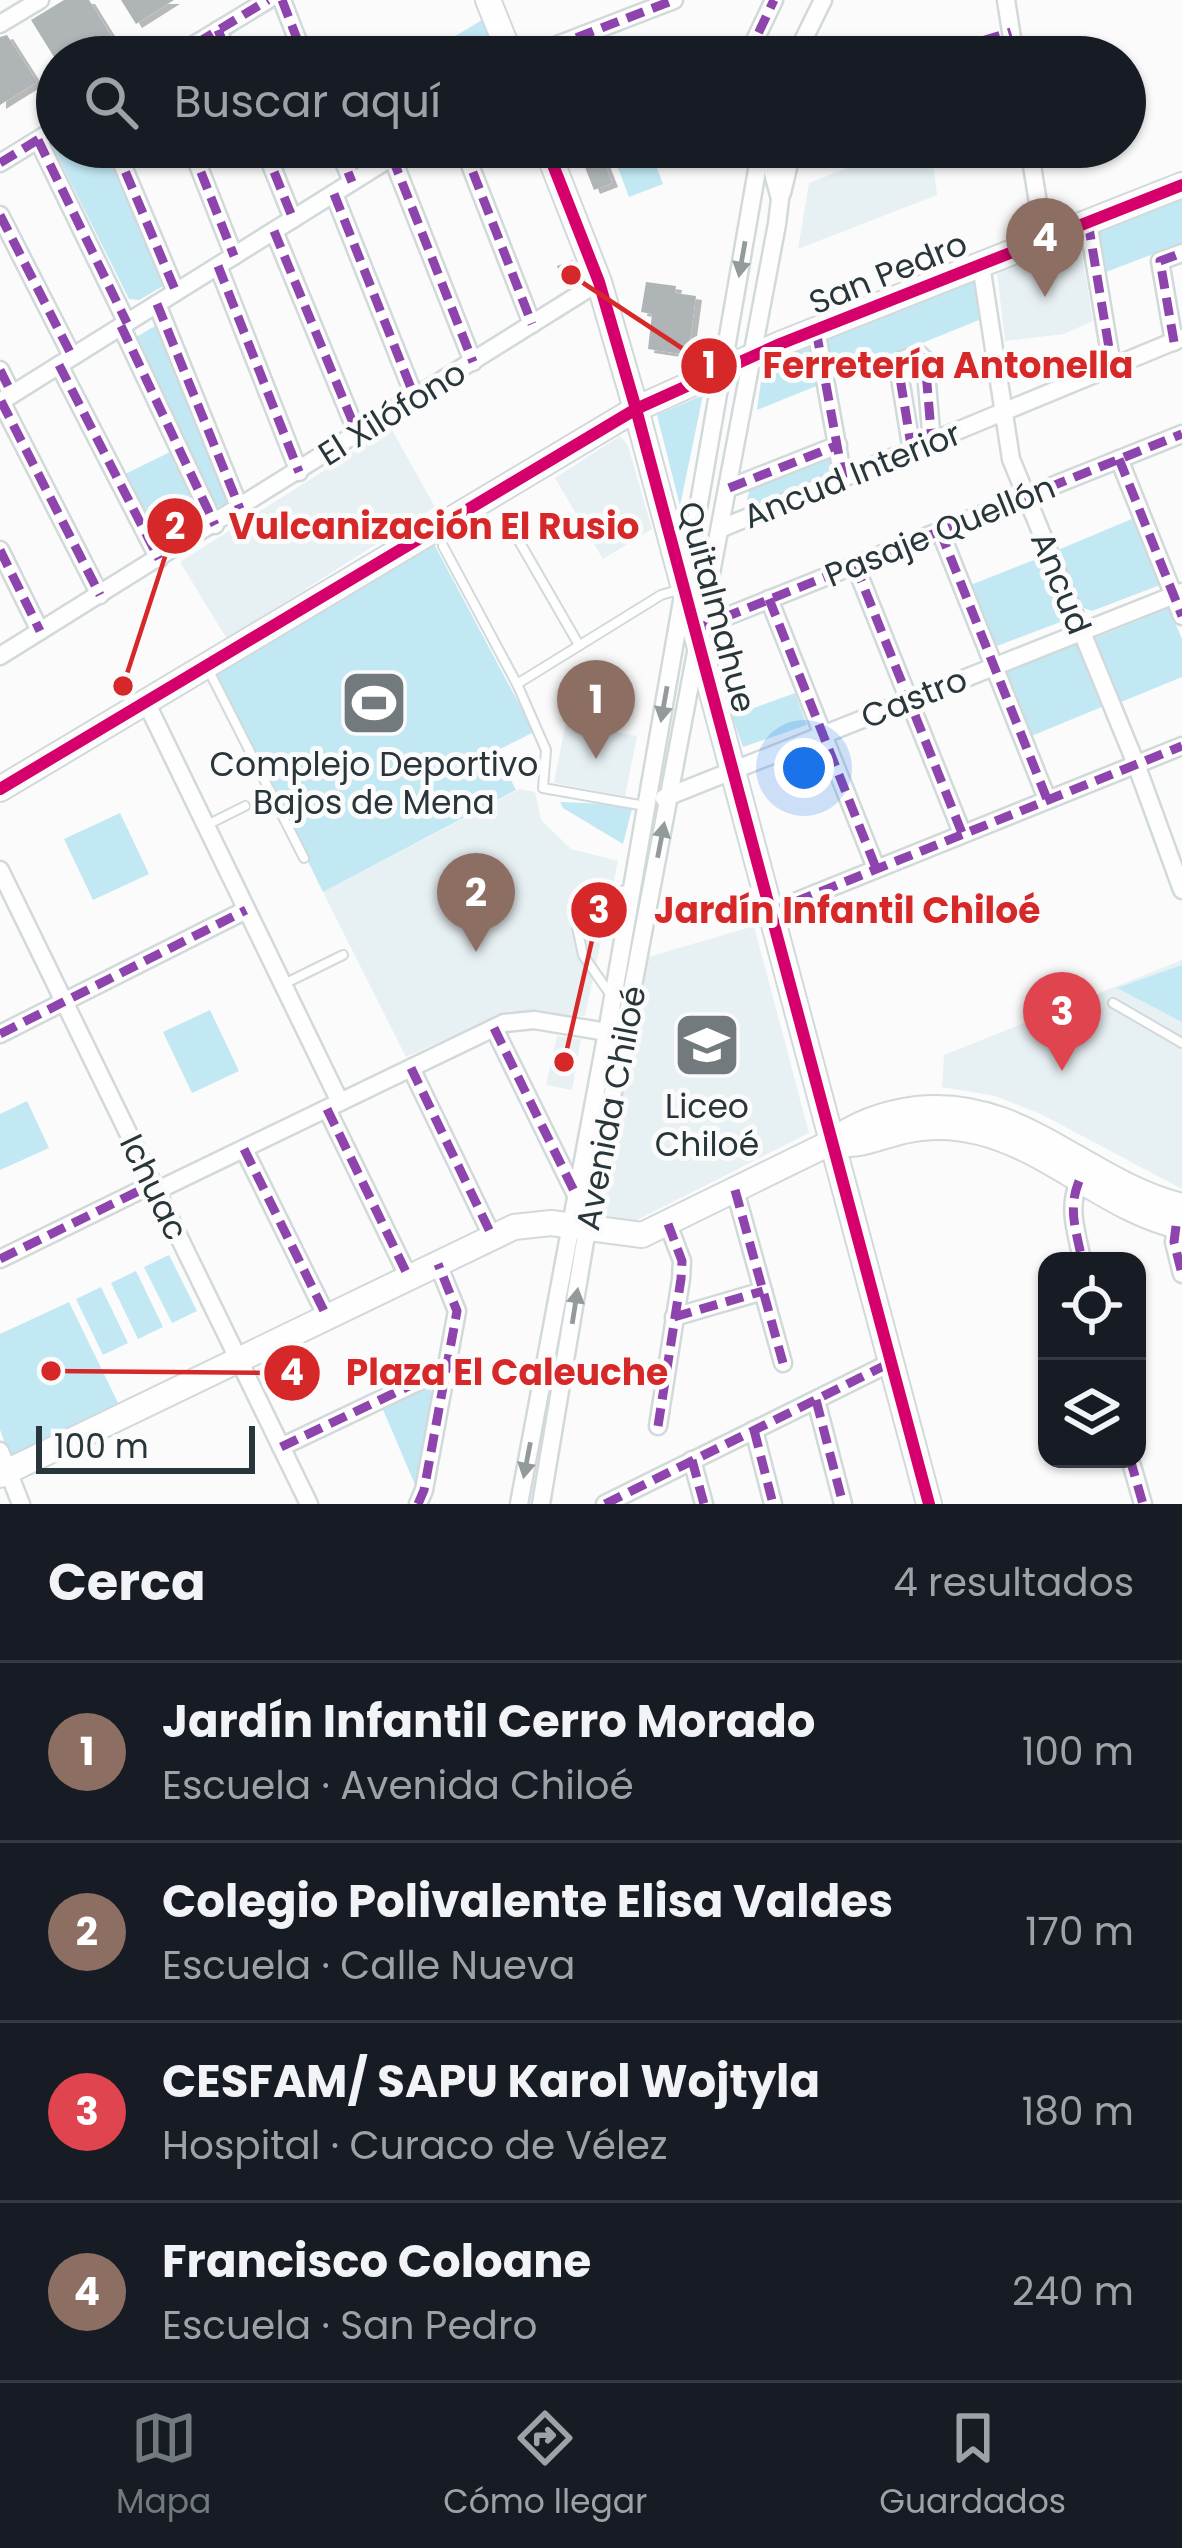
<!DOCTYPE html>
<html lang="es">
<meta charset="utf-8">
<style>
:root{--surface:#171b24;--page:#242831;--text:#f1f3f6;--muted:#9ea1a6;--line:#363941;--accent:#727a7e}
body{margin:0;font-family:Poppins,sans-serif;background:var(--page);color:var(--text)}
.controls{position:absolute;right:36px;bottom:36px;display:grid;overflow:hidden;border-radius:24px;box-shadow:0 3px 9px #0004}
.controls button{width:108px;height:108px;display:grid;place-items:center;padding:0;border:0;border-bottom:3px solid var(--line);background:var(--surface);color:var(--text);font:60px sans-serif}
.scale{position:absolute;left:36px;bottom:30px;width:219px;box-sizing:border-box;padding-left:12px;border:6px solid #28353a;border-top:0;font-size:33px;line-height:42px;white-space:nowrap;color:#28353a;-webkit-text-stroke:9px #fbfbfb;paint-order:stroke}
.you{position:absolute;left:804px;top:768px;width:42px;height:42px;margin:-30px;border:9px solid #fff;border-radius:50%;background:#1a73e8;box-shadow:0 0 0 18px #1a73e833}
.badge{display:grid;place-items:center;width:78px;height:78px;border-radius:50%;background:var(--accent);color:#fff;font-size:39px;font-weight:700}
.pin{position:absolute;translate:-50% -99px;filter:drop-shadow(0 3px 6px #0008)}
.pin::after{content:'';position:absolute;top:63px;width:42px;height:36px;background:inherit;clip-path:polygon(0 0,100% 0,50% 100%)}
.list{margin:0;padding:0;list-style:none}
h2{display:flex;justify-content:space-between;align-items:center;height:156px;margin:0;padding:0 48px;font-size:51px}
h2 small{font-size:39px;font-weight:400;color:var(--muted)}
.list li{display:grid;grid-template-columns:78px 1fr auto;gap:36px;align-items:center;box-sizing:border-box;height:180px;padding:0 48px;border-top:3px solid var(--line)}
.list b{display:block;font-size:45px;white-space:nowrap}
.list p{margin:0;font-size:39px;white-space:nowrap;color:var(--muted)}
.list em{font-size:39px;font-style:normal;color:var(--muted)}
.icon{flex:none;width:66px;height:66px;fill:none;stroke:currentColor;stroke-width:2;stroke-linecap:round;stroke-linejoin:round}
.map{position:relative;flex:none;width:1182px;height:1504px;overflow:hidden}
.search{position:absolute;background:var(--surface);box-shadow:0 3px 9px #0004;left:36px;right:36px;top:36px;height:132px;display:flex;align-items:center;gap:30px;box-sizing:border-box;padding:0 42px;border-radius:66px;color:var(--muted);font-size:45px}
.sheet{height:876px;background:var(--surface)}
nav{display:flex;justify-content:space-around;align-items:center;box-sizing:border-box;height:168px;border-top:3px solid var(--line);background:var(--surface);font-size:33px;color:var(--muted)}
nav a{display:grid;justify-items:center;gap:6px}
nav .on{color:var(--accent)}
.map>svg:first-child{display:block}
</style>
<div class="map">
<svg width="1182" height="1504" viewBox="0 0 1182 1504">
<defs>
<filter id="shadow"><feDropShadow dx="6" dy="4" stdDeviation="0" flood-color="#0004"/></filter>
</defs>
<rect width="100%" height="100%" fill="#fbfbfb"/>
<!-- built -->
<g fill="#e7f0f3">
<polygon points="901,147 931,147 937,195 798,249 809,183"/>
<polygon points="1079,238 1093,321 1064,334 1005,341 997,272"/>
<polygon points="391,428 435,507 227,639 180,562"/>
<polygon points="620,436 628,446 652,529 603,559 555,478"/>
<polygon points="566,722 637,736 625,796 554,783"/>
<polygon points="520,789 535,792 541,820 571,849 618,861 585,1016 509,1011 406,1057 323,892"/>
<polygon points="754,926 809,1133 623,1227 597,1225 645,958"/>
<polygon points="1182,960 1182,1189 1041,1114 995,1096 942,1087 944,1055"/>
<polygon points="557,1036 581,1039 572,1090 546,1085"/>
</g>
<!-- green -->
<g fill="#c2e8f4">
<polygon points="482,20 498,57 420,57"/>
<polygon points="57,139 57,147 106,147 165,285 139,300 129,299 51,143"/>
<polygon points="610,147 649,147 663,184 629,197"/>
<polygon points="1182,196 1182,243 1106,272 1095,231"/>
<polygon points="974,275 979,320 757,410 764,359"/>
<polygon points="160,323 230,496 227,504 216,507 133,339"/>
<polygon points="703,395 680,506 657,415"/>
<polygon points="170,452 203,520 159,543 121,476"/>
<polygon points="833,454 834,471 745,507 751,484"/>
<polygon points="1134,518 1160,585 1092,611 1081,607 1058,550"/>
<polygon points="434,544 534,732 496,751 516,790 323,892 216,674"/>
<polygon points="1039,558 1063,621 992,648 968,586"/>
<polygon points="1169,608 1182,639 1182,677 1121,702 1095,638"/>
<polygon points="1077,642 1104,706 1029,737 1003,673"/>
<polygon points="795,693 807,725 743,747 732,716"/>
<polygon points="560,802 633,805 623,844 563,808"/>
<polygon points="120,813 149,874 93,900 64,839"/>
<polygon points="1182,965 1182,1022 1117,988"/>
<polygon points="210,1010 239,1071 192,1093 163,1032"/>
<polygon points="27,1101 49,1148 0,1170 0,1114"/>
<polygon points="169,1255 197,1311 172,1323 144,1267"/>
<polygon points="136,1271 163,1327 138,1339 111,1283"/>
<polygon points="101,1287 128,1343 103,1355 76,1299"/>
<polygon points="69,1302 120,1407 10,1457 0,1430 0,1334"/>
<polygon points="433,1380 420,1482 416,1487 381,1405"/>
</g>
<!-- building -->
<g fill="#afb4b6" filter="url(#shadow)">
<polygon points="64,0 89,0 112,37 81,57 54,57 31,20"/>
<polygon points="121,0 174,0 136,24"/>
<polygon points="7,35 37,82 0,105 0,37"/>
<polygon points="577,147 598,147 612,183 594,190"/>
<polygon points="573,260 580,279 566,288 557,266"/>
<polygon points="646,282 676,286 675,293 696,296 688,355 648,349 652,314 641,312"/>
</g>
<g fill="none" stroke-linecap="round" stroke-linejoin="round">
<!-- lane casing -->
<g stroke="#d2d9db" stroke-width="12">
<g id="lane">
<polyline points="504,515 579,645"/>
<polyline points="443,546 517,684"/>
<polyline points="207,667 304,858"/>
<polyline points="645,806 543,788 546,750 517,684 661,595 681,589"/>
<polyline points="207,825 245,806"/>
<polyline points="284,984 343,955"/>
<polyline points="610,994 583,955 577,927 591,906 631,887"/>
<polyline points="1113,1003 1182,1043"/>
</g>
</g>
<!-- street casing -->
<g stroke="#d2d9db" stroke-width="21">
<g id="street">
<polyline points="282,0 304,57"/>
<polyline points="1006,0 1015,57"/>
<polyline points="0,24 40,0"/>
<polyline points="218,30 229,57"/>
<polyline points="174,57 268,0"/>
<polyline points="526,57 674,0"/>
<polyline points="747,57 774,0"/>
<polyline points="795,57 823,0"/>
<polyline points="38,140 127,323"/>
<polyline points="115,147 176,292"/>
<polyline points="191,147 234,256"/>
<polyline points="264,147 293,219"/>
<polyline points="338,147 352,182"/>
<polyline points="463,147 532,324"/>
<polyline points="1029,147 1044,240"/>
<polyline points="392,157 473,362"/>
<polyline points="0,163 57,128"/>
<polyline points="782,193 793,147"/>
<polyline points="334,194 415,398"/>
<polyline points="0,215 72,356"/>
<polyline points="1088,222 1112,366"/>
<polyline points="274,231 358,435"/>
<polyline points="981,265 1011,459 1136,764 1182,890"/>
<polyline points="218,266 299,472"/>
<polyline points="157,304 240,509"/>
<polyline points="121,326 215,525"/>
<polyline points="816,330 843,478"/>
<polyline points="1174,342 1160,261 1182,253"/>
<polyline points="59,365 159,559"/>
<polyline points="0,370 12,394"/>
<polyline points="1,401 100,595"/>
<polyline points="0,402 408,147"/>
<polyline points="912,451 898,366 902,360 919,354 925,360 932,443"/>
<polyline points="1119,459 1182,616"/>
<polyline points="729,488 838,445"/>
<polyline points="722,528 1182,338"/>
<polyline points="940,531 1047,799"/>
<polyline points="0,550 40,631"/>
<polyline points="855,565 962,833"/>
<polyline points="769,599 876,868"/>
<polyline points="698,628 1182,434"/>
<polyline points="0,656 599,282"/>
<polyline points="146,702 340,1102"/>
<polyline points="664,798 1182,592"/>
<polyline points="0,870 309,1504"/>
<polyline points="770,912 1182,746"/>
<polyline points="494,1028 577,1197"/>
<polyline points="0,1034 246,910"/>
<polyline points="411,1068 493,1238"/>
<polyline points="327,1109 409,1278"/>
<polyline points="244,1149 327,1317"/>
<path d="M1079 1181C1067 1211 1077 1231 1082 1261"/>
<polyline points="735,1190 783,1363"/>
<polyline points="156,1191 504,1023 534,1020 607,1032"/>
<polyline points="1176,1226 1174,1242 1182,1274"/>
<polyline points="0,1259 153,1184"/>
<polyline points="674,1317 763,1291"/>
<polyline points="816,1400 843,1504"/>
<polyline points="658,1426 681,1279 682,1261 668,1224"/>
<polyline points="754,1430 773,1504"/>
<polyline points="281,1447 447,1368"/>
<polyline points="0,1451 21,1504"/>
<polyline points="1130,1459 1143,1504"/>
<polyline points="692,1460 704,1504"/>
<polyline points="418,1504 424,1490 457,1311 438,1264"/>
<polyline points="519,1504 607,1032 761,147"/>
<polyline points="541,1504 587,1229 777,224 780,199 766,147"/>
<polyline points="605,1504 890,1363"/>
</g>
</g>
<!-- secondary casing -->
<g stroke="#d2d9db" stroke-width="28">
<g id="secondary">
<polyline points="488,0 511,57"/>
<polyline points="546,147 599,282 636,409 929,1504"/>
<polyline points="0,789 636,409 780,344 1182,185"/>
<path d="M832 1142C857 1149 880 1136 904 1131 929 1125 955 1126 979 1132 1052 1150 1108 1211 1182 1227"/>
<path d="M0 1475 514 1227 551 1223 642 1235 832 1142C856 1123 886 1113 917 1109 1022 1097 1087 1183 1182 1206"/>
</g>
</g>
<!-- lane -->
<use href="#lane" stroke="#fefefe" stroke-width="8"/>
<!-- street -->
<use href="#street" stroke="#fefefe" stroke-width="16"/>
<!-- secondary -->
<use href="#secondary" stroke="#fefefe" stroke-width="24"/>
<!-- quiet -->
<g stroke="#8e44ad" stroke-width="9" stroke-dasharray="18 9" stroke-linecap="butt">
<polyline points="282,0 304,57"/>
<polyline points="218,30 229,57"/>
<polyline points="174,57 268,0"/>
<polyline points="526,57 674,0"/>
<polyline points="747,57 774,0"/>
<polyline points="931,57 1011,32"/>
<polyline points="38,140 127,323"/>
<polyline points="115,147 176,292"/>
<polyline points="191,147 234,256"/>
<polyline points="264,147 293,219"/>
<polyline points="338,147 352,182"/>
<polyline points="463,147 532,324"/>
<polyline points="392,157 473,362"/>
<polyline points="0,163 57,128"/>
<polyline points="334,194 415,398"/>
<polyline points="0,215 72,356"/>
<polyline points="1088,222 1112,366"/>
<polyline points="274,231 358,435"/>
<polyline points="218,266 299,472"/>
<polyline points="157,304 240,509"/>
<polyline points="121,326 215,525"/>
<polyline points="816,330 843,478"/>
<polyline points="1174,342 1160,261 1182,253"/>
<polyline points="59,365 159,559"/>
<polyline points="0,370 12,394"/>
<polyline points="1,401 100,595"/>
<polyline points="912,451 898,366 902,360 919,354 925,360 932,443"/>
<polyline points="1119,459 1182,616"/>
<polyline points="729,488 838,445"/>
<polyline points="940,531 1047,799"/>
<polyline points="0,550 40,631"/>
<polyline points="855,565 962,833"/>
<polyline points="769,599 876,868"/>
<polyline points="698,628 1182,434"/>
<polyline points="770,912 1182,746"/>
<polyline points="494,1028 577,1197"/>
<polyline points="0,1034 246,910"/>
<polyline points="411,1068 493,1238"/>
<polyline points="327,1109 409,1278"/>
<polyline points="244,1149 327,1317"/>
<path d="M1079 1181C1067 1211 1077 1231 1082 1261"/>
<polyline points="735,1190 783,1363"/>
<polyline points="1176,1226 1174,1242 1182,1274"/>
<polyline points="0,1259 153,1184"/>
<polyline points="674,1317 763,1291"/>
<polyline points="816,1400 843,1504"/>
<polyline points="658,1426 681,1279 682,1261 668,1224"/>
<polyline points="754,1430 773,1504"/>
<polyline points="281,1447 447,1368"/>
<polyline points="1130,1459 1143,1504"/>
<polyline points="692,1460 704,1504"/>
<polyline points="418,1504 424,1490 457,1311 438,1264"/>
<polyline points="605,1504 890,1363"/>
</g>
<!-- cycleway casing -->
<g stroke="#fbfbfb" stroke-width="20">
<g id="cycleway">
<polyline points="546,147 599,282 636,409 929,1504"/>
<polyline points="0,789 636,409 780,344 1182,185"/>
</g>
</g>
<!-- cycleway -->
<use href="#cycleway" stroke="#d6006c" stroke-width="12"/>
</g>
<!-- one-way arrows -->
<defs><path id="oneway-solid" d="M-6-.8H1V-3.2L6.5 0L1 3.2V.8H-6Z" transform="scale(3)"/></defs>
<g fill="#939a9c">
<use href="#oneway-solid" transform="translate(742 259) rotate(100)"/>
<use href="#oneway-solid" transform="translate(664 704) rotate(100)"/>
<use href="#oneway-solid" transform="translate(661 840) rotate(-79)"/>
<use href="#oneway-solid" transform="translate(575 1306) rotate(-81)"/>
<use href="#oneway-solid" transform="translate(527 1460) rotate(101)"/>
</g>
<!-- icons -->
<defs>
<g id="stadium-square" transform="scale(3.45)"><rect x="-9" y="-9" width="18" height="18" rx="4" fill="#727a7e" stroke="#fbfbfb"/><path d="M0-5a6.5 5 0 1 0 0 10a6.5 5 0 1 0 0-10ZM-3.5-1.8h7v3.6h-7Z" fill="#fff"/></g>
<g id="school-square" transform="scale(3.45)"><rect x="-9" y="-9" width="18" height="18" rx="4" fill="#727a7e" stroke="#fbfbfb"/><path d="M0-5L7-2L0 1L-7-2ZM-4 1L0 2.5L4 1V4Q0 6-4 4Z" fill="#fff"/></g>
</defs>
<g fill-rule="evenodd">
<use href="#stadium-square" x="374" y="703"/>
<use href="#school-square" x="707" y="1045"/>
</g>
<g text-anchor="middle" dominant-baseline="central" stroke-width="10" stroke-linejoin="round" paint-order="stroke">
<!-- street labels -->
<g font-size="33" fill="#28353a" stroke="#fbfbfb">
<text transform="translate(888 273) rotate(-22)">San Pedro</text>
<text transform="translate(392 413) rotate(-32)">El Xilófono</text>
<text transform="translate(852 475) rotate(-22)">Ancud Interior</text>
<text transform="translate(940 531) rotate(-22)">Pasaje Quellón</text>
<text transform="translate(1061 583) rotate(68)">Ancud</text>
<text transform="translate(717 607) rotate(75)">Quitalmahue</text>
<text transform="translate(914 698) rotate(-22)">Castro</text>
<text transform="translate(611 1108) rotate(-79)">Avenida Chiloé</text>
<text transform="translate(154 1187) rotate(64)">Ichuac</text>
</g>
<!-- poi labels -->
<g font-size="33" fill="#28353a" stroke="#fbfbfb">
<text x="374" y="764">Complejo Deportivo<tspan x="374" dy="38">Bajos de Mena</tspan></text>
<text x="707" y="1106">Liceo<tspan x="707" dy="38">Chiloé</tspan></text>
</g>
</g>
<!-- callouts -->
<path fill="none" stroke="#d62828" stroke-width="4.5" d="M571 275L709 366M123 686L175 526M564 1062L599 910M51 1371L292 1373"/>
<g fill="#d62828" stroke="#fbfbfb" stroke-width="4.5">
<circle cx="571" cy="275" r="12"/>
<circle cx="123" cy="686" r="12"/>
<circle cx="564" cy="1062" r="12"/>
<circle cx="51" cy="1371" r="12"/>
<circle cx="709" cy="366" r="30"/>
<circle cx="175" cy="526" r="30"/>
<circle cx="599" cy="910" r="30"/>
<circle cx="292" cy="1373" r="30"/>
</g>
<g font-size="36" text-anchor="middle" font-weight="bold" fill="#fff">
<text x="709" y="378">1</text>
<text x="175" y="539">2</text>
<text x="599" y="923">3</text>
<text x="292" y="1385">4</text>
</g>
<g font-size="36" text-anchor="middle" font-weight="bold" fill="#d62828" stroke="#fbfbfb" stroke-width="10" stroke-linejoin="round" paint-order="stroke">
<text x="948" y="378">Ferretería Antonella</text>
<text x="434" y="539">Vulcanización El Rusio</text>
<text x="847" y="923">Jardín Infantil Chiloé</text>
<text x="507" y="1385">Plaza El Caleuche</text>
</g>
</svg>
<div class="controls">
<button><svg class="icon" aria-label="locate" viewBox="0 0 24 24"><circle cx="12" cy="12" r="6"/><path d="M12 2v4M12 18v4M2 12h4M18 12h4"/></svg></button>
<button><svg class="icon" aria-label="layers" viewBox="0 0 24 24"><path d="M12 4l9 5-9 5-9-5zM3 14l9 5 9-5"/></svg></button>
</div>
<div class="scale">100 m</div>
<div class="you"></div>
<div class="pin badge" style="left:596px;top:759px;background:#8d6e63">1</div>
<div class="pin badge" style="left:476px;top:952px;background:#8d6e63">2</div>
<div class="pin badge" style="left:1062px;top:1071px;background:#e0444e">3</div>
<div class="pin badge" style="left:1045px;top:297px;background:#8d6e63">4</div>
<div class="search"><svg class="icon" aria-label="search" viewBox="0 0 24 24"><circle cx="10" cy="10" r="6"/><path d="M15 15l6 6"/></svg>Buscar aquí</div>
</div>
<section class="sheet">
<h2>Cerca<small>4 resultados</small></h2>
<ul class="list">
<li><span class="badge" style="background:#8d6e63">1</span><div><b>Jardín Infantil Cerro Morado</b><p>Escuela · Avenida Chiloé</p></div><em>100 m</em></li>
<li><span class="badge" style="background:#8d6e63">2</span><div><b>Colegio Polivalente Elisa Valdes</b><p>Escuela · Calle Nueva</p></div><em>170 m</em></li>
<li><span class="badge" style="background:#e0444e">3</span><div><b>CESFAM/ SAPU Karol Wojtyla</b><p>Hospital · Curaco de Vélez</p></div><em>180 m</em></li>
<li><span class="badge" style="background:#8d6e63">4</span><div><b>Francisco Coloane</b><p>Escuela · San Pedro</p></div><em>240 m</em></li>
</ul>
</section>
<nav>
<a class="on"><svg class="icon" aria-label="map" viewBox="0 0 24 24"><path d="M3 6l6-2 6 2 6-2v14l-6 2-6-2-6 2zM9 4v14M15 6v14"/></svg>Mapa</a>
<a><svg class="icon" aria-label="directions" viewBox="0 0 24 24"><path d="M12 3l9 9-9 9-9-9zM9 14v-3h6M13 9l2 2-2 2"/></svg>Cómo llegar</a>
<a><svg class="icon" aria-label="saved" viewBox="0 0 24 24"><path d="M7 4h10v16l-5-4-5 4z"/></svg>Guardados</a>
</nav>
